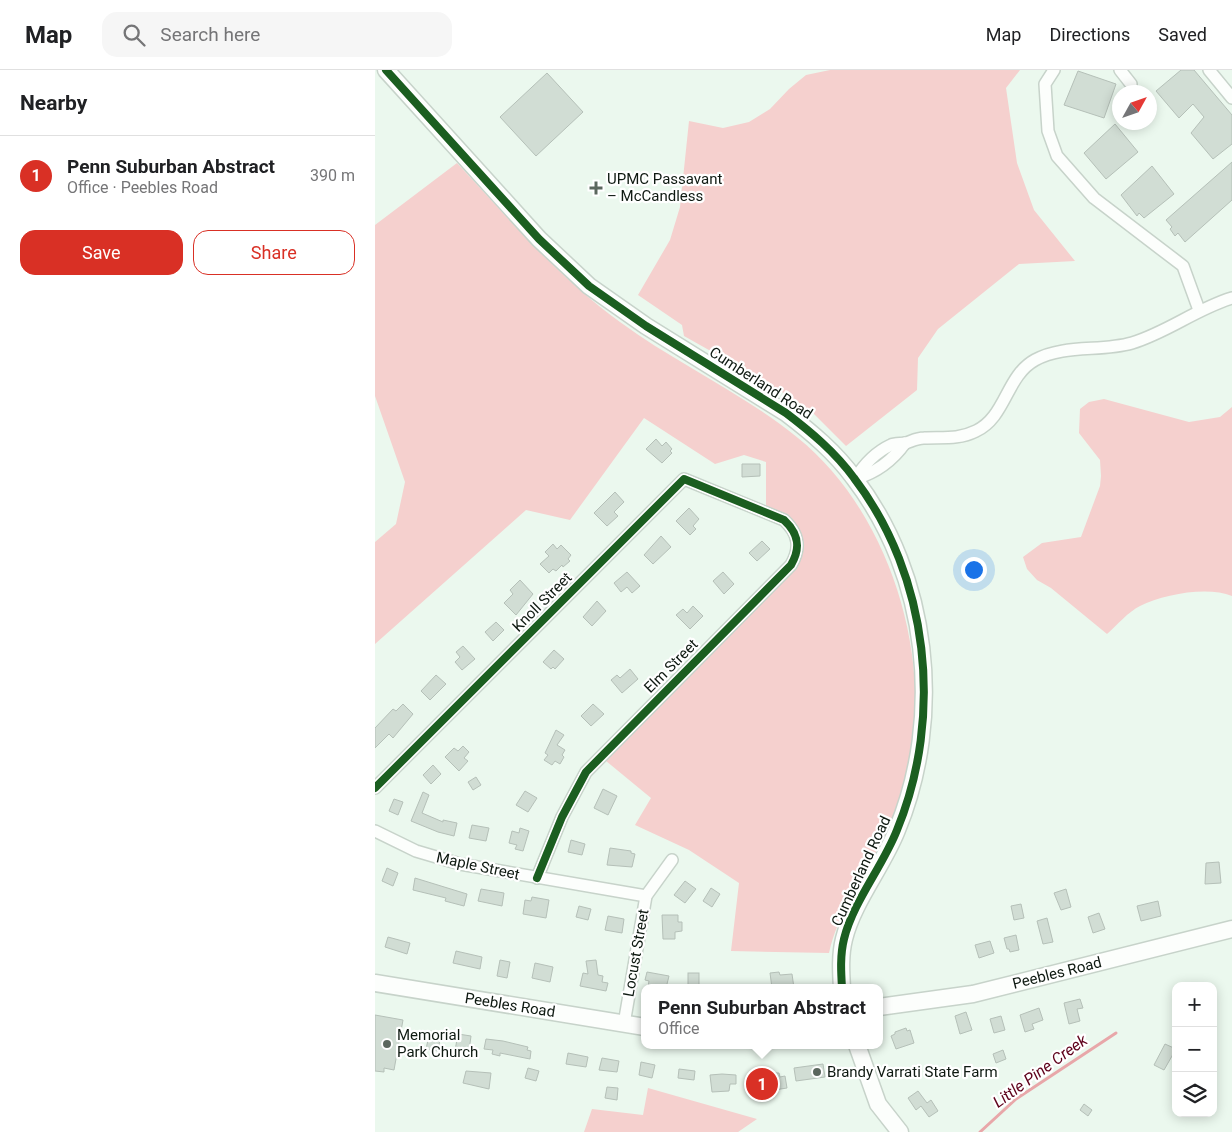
<!DOCTYPE html>
<meta charset="utf-8">
<style>
:root{--surface:#fff;--page:#f6f6f6;--text:#202124;--muted:#757577;--line:#e0e0e0;--accent:#d93025}
body{margin:0;font-family:Roboto,sans-serif;background:var(--page);color:var(--text)}
.controls{position:absolute;right:15px;bottom:15px;display:grid;overflow:hidden;border-radius:10px;box-shadow:0 2px 12px #0003}
.controls button{width:45px;height:45px;display:grid;place-items:center;padding:0;border:0;border-bottom:1px solid var(--line);background:var(--surface);color:var(--text);font:25px sans-serif}
.compass{position:absolute;left:737px;top:15px;width:45px;height:45px;border-radius:50%;background:var(--surface);box-shadow:0 2px 12px #0003;rotate:50deg}
.you{position:absolute;left:598px;top:499px;width:18px;height:18px;margin:-12px;border:4px solid #fff;border-radius:50%;background:#1a73e8;box-shadow:0 0 0 8px #1a73e833}
.badge{display:grid;place-items:center;width:32px;height:32px;border-radius:50%;background:var(--accent);color:#fff;font-size:16px;font-weight:700}
.pin{position:absolute;translate:-50% -50%;border:2px solid #fff;box-shadow:0 1px 5px #0006}
.popup{position:absolute;left:266px;top:914px;width:242px;height:65px;box-sizing:border-box;display:grid;place-content:center;border-radius:10px;background:var(--surface);filter:drop-shadow(0 1px 4px #0005);font-size:16px;white-space:nowrap;color:var(--muted)}
.popup b{font-size:19px;color:var(--text)}
.popup::after{content:'';position:absolute;left:50%;top:100%;margin-left:-10px;border:10px solid transparent;border-top-color:var(--surface)}
.list{margin:0;padding:0;list-style:none}
h2{display:flex;justify-content:space-between;align-items:center;height:65px;margin:0;padding:0 20px;font-size:21px}
h2 small{font-size:16px;font-weight:400;color:var(--muted)}
.list li{display:grid;grid-template-columns:32px 1fr auto;gap:15px;align-items:center;box-sizing:border-box;height:80px;padding:0 20px;border-top:1px solid var(--line)}
.list b{display:block;font-size:19px;white-space:nowrap}
.list p{margin:0;font-size:16px;white-space:nowrap;color:var(--muted)}
.list em{font-size:16px;font-style:normal;color:var(--muted)}
.actions{display:flex;gap:10px;padding:15px 20px}
.actions a{flex:1;padding:11px 0;border:1px solid var(--accent);border-radius:15px;text-align:center;font-size:18px;color:var(--accent)}
.actions .main{background:var(--accent);color:#fff}
.icon{flex:none;width:28px;height:28px;fill:none;stroke:currentColor;stroke-width:2;stroke-linecap:round;stroke-linejoin:round}
.map{position:relative;flex:none;width:857px;height:1062px;overflow:hidden}
header{display:flex;align-items:center;gap:30px;box-sizing:border-box;height:70px;padding:0 25px;background:var(--surface);border-bottom:1px solid var(--line)}
header strong{font-size:24px}
nav{display:flex;gap:28px;margin-inline-start:auto;font-size:18px}
.search{width:350px;height:45px;background:var(--page);display:flex;align-items:center;gap:12px;box-sizing:border-box;padding:0 18px;border-radius:15px;color:var(--muted);font-size:19px}
main{display:flex}
aside{flex:1;background:var(--surface)}
.map>svg:first-child{display:block}
</style>
<header>
<strong>Map</strong>
<div class="search"><svg class="icon" aria-label="search" viewBox="0 0 24 24"><circle cx="10" cy="10" r="6"/><path d="M15 15l6 6"/></svg>Search here</div>
<nav><a>Map</a><a>Directions</a><a>Saved</a></nav>
</header>
<main>
<aside>
<h2>Nearby<small></small></h2>
<ul class="list">
<li><span class="badge">1</span><div><b>Penn Suburban Abstract</b><p>Office · Peebles Road</p></div><em>390 m</em></li>
</ul>
<div class="actions"><a class="main">Save</a><a>Share</a></div>
</aside>
<div class="map">
<svg width="857" height="1062" viewBox="0 0 857 1062">
<rect width="100%" height="100%" fill="#ebf8ee"/>
<!-- green -->
<g fill="#f5d0ce">
<polygon points="455,0 645,0 631,18 642,93 659,140 700,191 644,194 563,259 543,288 542,320 471,376 435,340 396,315 309,266 307,255 263,225 295,170 305,137 314,51 348,58 374,52 395,39 414,19 431,5"/>
<path d="M82 93C134 149 183 207 245 252 302 294 368 323 423 368 506 435 549 559 539 663 535 704 522 748 503 784 483 820 463 843 454 883L356 881 364 813 314 780 260 755 276 728 225 686 412 500 421 466 391 441V392L369 385 340 394 269 348 195 450 151 440 0 574V472L21 454 30 412 0 326V155Z"/>
<path d="M729 329 814 352 845 347 857 337V526C833 516 789 524 765 536 753 542 742 555 732 564L676 518 662 510 652 499 648 487 667 473 706 467 725 416 726 406 725 390 704 363 705 339 714 332Z"/>
<polygon points="273,1018 382,1049 363,1062 209,1062 217,1039 268,1045"/>
</g>
<g fill="none" stroke-linecap="round" stroke-linejoin="round">
<!-- stream -->
<polyline stroke="#e8a7a9" stroke-width="3" points="605,1062 641,1029 741,963"/>
</g>
<!-- building -->
<g fill="#d1ddd4" stroke="#b5c0b8">
<polygon points="806,0 819,0 857,45 857,74 838,89 816,63 829,47 818,34 804,48 781,21"/>
<polygon points="703,1 741,14 729,48 689,35"/>
<polygon points="172,3 208,42 161,86 125,47"/>
<polygon points="740,54 763,82 731,109 709,83"/>
<polygon points="857,92 857,130 810,172 803,163 800,166 795,159 797,157 791,150"/>
<polygon points="777,96 799,124 769,148 764,143 762,146 746,125"/>
<polygon points="281,369 287,376 291,372 297,379 295,381 297,383 287,393 271,379"/>
<polygon points="367,394 385,394 385,406 367,407"/>
<polygon points="240,422 249,432 239,442 243,446 232,456 219,443"/>
<polygon points="314,438 324,449 318,456 321,459 315,465 301,451"/>
<polygon points="286,466 296,477 278,494 269,485"/>
<polygon points="387,471 395,479 382,491 374,483"/>
<polygon points="178,474 182,479 186,475 196,485 193,489 195,491 188,497 187,495 181,501 178,499 174,503 165,494 174,486 170,482"/>
<polygon points="252,502 265,516 257,523 252,517 246,522 239,513"/>
<polygon points="348,502 359,514 349,524 338,511"/>
<polygon points="145,510 158,524 141,545 129,533 138,524 135,520"/>
<polygon points="222,531 231,541 217,556 208,547"/>
<polygon points="318,536 328,546 315,559 301,545 308,539 312,543"/>
<polygon points="121,552 129,560 118,571 110,562"/>
<polygon points="88,576 100,589 87,600 80,592 85,587 81,582"/>
<polygon points="179,580 189,589 180,599 178,597 176,599 168,592"/>
<polygon points="255,599 263,609 247,623 236,610 242,605 245,608"/>
<polygon points="61,605 71,614 55,630 46,621"/>
<polygon points="28,634 38,644 18,668 14,664 0,678 0,658 18,639 21,641"/>
<polygon points="218,634 229,644 216,656 206,646"/>
<polygon points="181,660 189,665 182,675 190,680 187,685 189,687 185,694 180,691 177,695 169,690 173,685 170,683"/>
<polygon points="88,676 94,682 89,688 93,691 84,701 70,687 79,678 83,681"/>
<polygon points="58,695 66,704 56,714 48,705"/>
<polygon points="101,707 106,715 98,720 93,712"/>
<polygon points="228,719 242,726 233,745 219,738"/>
<polygon points="150,721 162,728 153,742 141,735"/>
<polygon points="48,722 54,725 47,743 68,752 68,750 82,753 79,766 63,762 36,751"/>
<polygon points="19,729 28,732 23,745 14,741"/>
<polygon points="97,755 114,758 111,771 94,768"/>
<polygon points="145,758 154,761 148,781 140,779 142,775 134,773 137,761 144,763"/>
<polygon points="196,770 210,774 207,785 193,782"/>
<polygon points="235,778 256,781 256,783 260,784 257,797 232,795"/>
<polygon points="844,792 846,813 830,814 831,793"/>
<polygon points="12,798 23,803 18,816 7,811"/>
<polygon points="40,808 92,824 89,836 70,831 71,828 38,820"/>
<polygon points="310,811 321,819 310,833 299,825"/>
<polygon points="336,818 345,824 337,837 328,831"/>
<polygon points="106,819 129,823 127,836 103,831"/>
<polygon points="691,819 696,837 686,840 679,823"/>
<polygon points="157,827 174,830 171,848 148,844 150,830 156,831"/>
<polygon points="783,831 786,846 766,851 762,836"/>
<polygon points="646,834 649,848 639,850 636,836"/>
<polygon points="204,836 216,839 213,850 201,847"/>
<polygon points="724,843 730,859 718,863 713,847"/>
<polygon points="287,845 303,845 303,852 307,852 307,861 300,862 300,869 288,869"/>
<polygon points="233,846 249,849 247,863 230,860"/>
<polygon points="672,848 678,872 668,874 662,851"/>
<polygon points="641,865 644,880 635,882 634,879 632,879 629,868"/>
<polygon points="13,867 35,873 32,884 10,877"/>
<polygon points="615,871 619,883 604,888 600,875"/>
<polygon points="81,881 107,887 105,899 78,893"/>
<polygon points="125,890 135,892 132,908 122,906"/>
<polygon points="221,890 223,905 228,906 227,912 233,913 231,921 205,916 208,903 213,904 211,891"/>
<polygon points="160,893 178,897 175,912 157,908"/>
<polygon points="272,902 294,906 291,918 273,917 274,911 270,910"/>
<polygon points="404,902 405,905 417,904 419,918 397,918 395,903"/>
<rect x="313" y="903" width="11" height="15"/>
<polygon points="705,929 708,938 702,939 705,951 694,954 689,933"/>
<polygon points="664,938 668,950 657,954 659,959 650,962 645,945"/>
<polygon points="591,942 597,960 585,964 580,946"/>
<polygon points="0,945 28,950 19,1000 9,998 9,1002 0,1001"/>
<polygon points="626,946 630,960 619,963 615,949"/>
<polygon points="531,958 532,961 535,960 539,973 521,979 516,966 520,964 520,962"/>
<polygon points="55,961 66,963 63,981 51,979"/>
<polygon points="83,964 96,966 94,981 89,980 88,987 79,986"/>
<polygon points="111,969 128,971 153,977 152,980 156,981 155,989 125,983 125,986 117,984 118,980 109,979"/>
<polygon points="790,974 801,979 789,1000 779,995"/>
<polygon points="628,980 631,989 621,993 618,984"/>
<polygon points="193,983 213,987 211,997 191,994"/>
<polygon points="227,988 244,991 242,1002 224,1000"/>
<polygon points="266,992 280,995 277,1008 264,1005"/>
<polygon points="448,994 450,1007 421,1011 419,998"/>
<polygon points="153,998 164,1001 161,1011 150,1008"/>
<polygon points="304,999 320,1001 319,1010 303,1008"/>
<polygon points="91,1001 116,1003 114,1019 88,1013"/>
<polygon points="396,1003 404,1003 405,1007 410,1006 412,1018 380,1023 378,1007"/>
<polygon points="347,1004 361,1005 361,1014 355,1014 354,1021 337,1022 335,1005"/>
<polygon points="232,1017 243,1018 242,1030 230,1028"/>
<polygon points="543,1021 552,1033 556,1030 563,1041 554,1047 546,1036 541,1040 533,1028"/>
<polygon points="709,1034 717,1040 713,1046 705,1040"/>
</g>
<g fill="none" stroke-linecap="round" stroke-linejoin="round">
<!-- street casing -->
<g stroke="#c7d3ca" stroke-width="14">
<g id="street">
<polyline points="679,0 670,14 673,61 682,86 719,128 808,196 824,240"/>
<polyline points="745,0 756,14"/>
<polyline points="834,0 857,28"/>
<path d="M480 409C488 396 501 382 516 375 520 373 526 374 531 373 537 371 542 368 549 368 567 367 583 370 601 361 631 347 631 306 660 290 689 274 726 282 757 273 793 262 821 239 857 228"/>
<path d="M480 409C500 403 518 390 530 373"/>
<path d="M0 718 309 409 409 450C424 464 426 478 416 495L211 702 187 747 162 808"/>
<polyline points="0,761 41,781 85,794 271,826"/>
<polyline points="249,954 271,826 297,790"/>
</g>
</g>
<!-- secondary casing -->
<g stroke="#c7d3ca" stroke-width="19">
<g id="secondary">
<path d="M11 0 164 169 214 216 271 256 411 343C436 362 460 382 479 408 554 506 569 646 522 760 508 796 478 832 469 869 465 885 466 902 467 918"/>
<polyline points="0,913 270,957"/>
<polyline points="504,937 598,924 857,859"/>
<polyline points="482,975 503,1034 525,1062"/>
</g>
</g>
<!-- street -->
<use href="#street" stroke="#fcfefc" stroke-width="11"/>
<!-- secondary -->
<use href="#secondary" stroke="#fcfefc" stroke-width="16"/>
<!-- cycleway casing -->
<g stroke="#fff" stroke-width="11">
<g id="cycleway">
<path d="M11 0 164 169 214 216 271 256 411 343C436 362 460 382 479 408 554 506 569 646 522 760 508 796 478 832 469 869 465 885 466 902 467 918"/>
<path d="M0 718 309 409 409 450C424 464 426 478 416 495L211 702 187 747 162 808"/>
</g>
</g>
<!-- cycleway -->
<use href="#cycleway" stroke="#1b5e20" stroke-width="8"/>
</g>
<!-- markers -->
<g fill="#5b675e" stroke="#fff" stroke-width="2">
<path d="M218.5 110.5h5v5h5v5h-5v5h-5v-5h-5v-5h5z"/>
<circle cx="12" cy="974" r="5"/>
<circle cx="442" cy="1002" r="5"/>
</g>
<g text-anchor="middle" dominant-baseline="central" stroke-width="4.5" stroke-linejoin="round" paint-order="stroke">
<!-- poi labels -->
<g font-size="15" fill="#0e1911" stroke="#fff" text-anchor="start">
<text x="232" y="109">UPMC Passavant<tspan x="232" dy="17">– McCandless</tspan></text>
<text x="22" y="965">Memorial<tspan x="22" dy="17">Park Church</tspan></text>
<text x="452" y="1002">Brandy Varrati State Farm</text>
</g>
<!-- street labels -->
<g font-size="15" fill="#0e1911" stroke="#fff">
<text transform="translate(386 313) rotate(33)">Cumberland Road</text>
<text transform="translate(167 532) rotate(-45)">Knoll Street</text>
<text transform="translate(296 596) rotate(-45)">Elm Street</text>
<text transform="translate(103 796) rotate(12)">Maple Street</text>
<text transform="translate(486 801) rotate(-65)">Cumberland Road</text>
<text transform="translate(261 883) rotate(-80)">Locust Street</text>
<text transform="translate(682 903) rotate(-14)">Peebles Road</text>
<text transform="translate(135 935) rotate(9)">Peebles Road</text>
</g>
<!-- water labels -->
<g font-size="16" font-style="italic" fill="#5e011a" stroke="#fff">
<text transform="translate(665 1001) rotate(-36)">Little Pine Creek</text>
</g>
</g>
</svg>
<div class="controls">
<button>+</button>
<button>−</button>
<button><svg class="icon" aria-label="layers" viewBox="0 0 24 24"><path d="M12 4l9 5-9 5-9-5zM3 14l9 5 9-5"/></svg></button>
</div>
<svg class="compass" viewBox="-18 -18 36 36"><path d="M0-13l5 13h-10z" fill="#e53935"/><path d="M0 13l5-13h-10z" fill="#757577"/></svg>
<div class="you"></div>
<div class="pin badge" style="left:387px;top:1014px">1</div>
<div class="popup"><b>Penn Suburban Abstract</b>Office</div>
</div>
</main>
